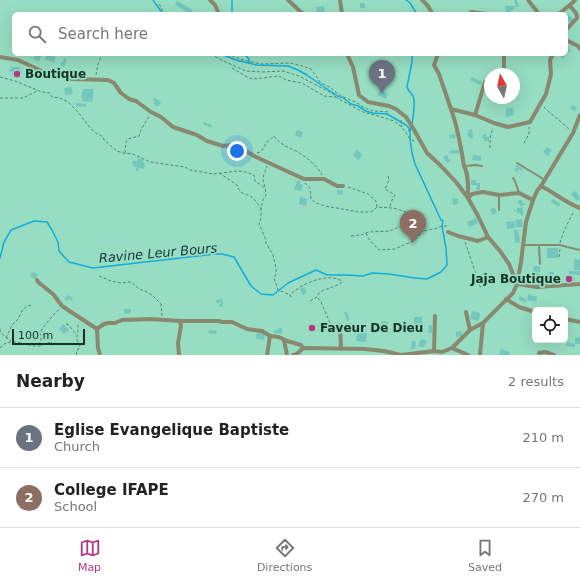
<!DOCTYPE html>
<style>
:root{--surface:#fff;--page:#f6f6f6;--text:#222;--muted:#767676;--line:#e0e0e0;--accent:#b63784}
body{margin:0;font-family:"DejaVu Sans",sans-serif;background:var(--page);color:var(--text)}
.controls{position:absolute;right:12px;bottom:12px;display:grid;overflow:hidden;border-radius:6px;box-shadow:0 4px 16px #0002}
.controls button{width:36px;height:36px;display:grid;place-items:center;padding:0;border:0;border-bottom:1px solid var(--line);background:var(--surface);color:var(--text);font:20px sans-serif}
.compass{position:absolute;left:484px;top:68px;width:36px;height:36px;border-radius:50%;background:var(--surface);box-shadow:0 4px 16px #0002;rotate:351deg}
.scale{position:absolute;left:12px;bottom:10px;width:73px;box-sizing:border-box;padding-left:4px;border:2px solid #143227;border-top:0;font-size:11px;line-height:14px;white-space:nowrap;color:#143227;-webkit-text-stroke:3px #96ddc1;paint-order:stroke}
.you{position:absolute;left:237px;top:151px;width:14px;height:14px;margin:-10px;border:3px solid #fff;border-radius:50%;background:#1a73e8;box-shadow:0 0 0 6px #1a73e833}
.badge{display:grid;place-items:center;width:26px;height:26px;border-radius:50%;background:var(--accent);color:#fff;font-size:13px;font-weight:700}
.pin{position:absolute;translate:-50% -33px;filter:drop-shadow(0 1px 2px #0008)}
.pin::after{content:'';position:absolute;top:21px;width:14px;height:12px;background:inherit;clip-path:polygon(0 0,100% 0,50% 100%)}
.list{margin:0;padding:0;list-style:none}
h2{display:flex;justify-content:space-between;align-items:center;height:52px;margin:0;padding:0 16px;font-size:17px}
h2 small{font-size:13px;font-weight:400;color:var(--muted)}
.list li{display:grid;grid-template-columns:26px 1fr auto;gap:12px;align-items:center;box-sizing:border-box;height:60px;padding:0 16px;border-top:1px solid var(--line)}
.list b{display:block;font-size:15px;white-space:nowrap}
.list p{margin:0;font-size:13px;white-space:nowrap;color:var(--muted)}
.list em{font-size:13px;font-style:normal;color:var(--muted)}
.icon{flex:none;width:22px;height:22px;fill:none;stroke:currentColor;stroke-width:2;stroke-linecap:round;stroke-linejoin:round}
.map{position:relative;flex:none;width:580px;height:355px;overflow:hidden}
.search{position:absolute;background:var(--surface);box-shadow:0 4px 16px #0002;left:12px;right:12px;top:12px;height:44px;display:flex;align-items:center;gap:10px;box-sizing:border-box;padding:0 14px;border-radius:6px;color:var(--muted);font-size:15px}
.sheet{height:172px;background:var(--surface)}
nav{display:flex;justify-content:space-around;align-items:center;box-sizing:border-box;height:56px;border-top:1px solid var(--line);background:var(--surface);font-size:11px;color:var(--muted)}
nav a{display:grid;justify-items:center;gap:2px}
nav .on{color:var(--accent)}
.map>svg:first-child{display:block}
</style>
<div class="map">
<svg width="580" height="355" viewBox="0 0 580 355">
<rect width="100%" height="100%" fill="#96ddc1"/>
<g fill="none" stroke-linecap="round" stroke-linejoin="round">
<!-- stream -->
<g stroke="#11adde" stroke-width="1.5">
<polyline points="153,0 163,14"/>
<polyline points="406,0 410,3 417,14"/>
<polyline points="232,14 232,0"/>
<polyline points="221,54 236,60 257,65 288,66 298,70 307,75 327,89 339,97 342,97 351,104 358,106 366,111 372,113 387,114 406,125 409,128 409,131"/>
<polyline points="245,54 247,57 249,59 249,63"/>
<path d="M412 124C413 117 416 103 413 96 411 93 408 91 407 87L412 62V54"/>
<polyline points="0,258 4,242 11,230 34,221 47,222 52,230 58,242 59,251 69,262 93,268 215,254 222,254 234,257 251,286 261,294 273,295 288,283 316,270 327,275 347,275 363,276 372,273 389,274 415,278 427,279 441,272 447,265 446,248 442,226 443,221 441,220 415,164 412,153 410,139 410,132 411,127"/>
</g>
</g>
<!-- building -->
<g fill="#74c7be">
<polygon points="514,0 517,0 519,7 516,7"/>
<polygon points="177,1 193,10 190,14 185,14 186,11 175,5"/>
<rect x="360" y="3" width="5" height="5"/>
<polygon points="324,6 325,11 317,13 316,7"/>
<polygon points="505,6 514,6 514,10 511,10 511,14 506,14"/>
<polygon points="568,14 573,19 570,23 566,19 566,15"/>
<polygon points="566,45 571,50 563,59 557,54 566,54"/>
<polygon points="39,54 42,55 39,62 33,59 35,55 38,56"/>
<polygon points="47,54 56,57 54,63 45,59"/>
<polygon points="64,58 67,60 64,67 60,64 61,62 63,62"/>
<polygon points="11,67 20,67 20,75 12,76 12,71 9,72 9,69 11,69"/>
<polygon points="472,77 482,82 480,85 470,80"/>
<polygon points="71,87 73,94 65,95 64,88"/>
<polygon points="83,89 94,89 92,102 82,101 83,98 81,98"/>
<polygon points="380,90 388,94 386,99 378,95"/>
<polygon points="155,98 157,100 158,99 161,103 157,107 153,103 155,102 153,99"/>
<polygon points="76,103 86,104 86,107 76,106"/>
<polygon points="572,105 577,107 575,111 570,109"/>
<polygon points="506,108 513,108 514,115 506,117"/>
<polygon points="204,122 212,125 211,128 203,124"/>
<polygon points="472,129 473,138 470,139 470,137 468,137 467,132 469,132 468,130"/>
<polygon points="297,130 303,132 301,138 295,135"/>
<polygon points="456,134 455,138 450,139 449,135"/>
<polygon points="483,134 486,134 486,137 489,137 489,141 484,141 484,138 482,138"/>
<polygon points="547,147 552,150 548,156 543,152"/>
<polygon points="356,150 362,154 359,160 353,156"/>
<polygon points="459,150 459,153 450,154 449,151"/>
<polygon points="447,155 450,161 447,163 443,157"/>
<polygon points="473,155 481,156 481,161 472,160"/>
<polygon points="138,158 144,160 143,162 145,163 144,169 139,168 138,171 136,170 137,167 133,166 134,165 132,164 133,161 137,161"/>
<polygon points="517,165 523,169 521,171 519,169 517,172 514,170"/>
<polygon points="298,180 301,182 300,184 303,185 301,191 294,189"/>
<polygon points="471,180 476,180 476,183 480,183 480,190 476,190 477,185 471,185"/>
<polygon points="337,190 343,190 342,195 337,194"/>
<polygon points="575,191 580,197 580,198 577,201 571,194"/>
<polygon points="300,197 307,199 306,206 299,204"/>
<polygon points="454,198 458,199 458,204 453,205 452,199"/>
<polygon points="552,199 560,203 559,207 551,202"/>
<polygon points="518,200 522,200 522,203 525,203 525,205 520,206 520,204 518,204"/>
<polygon points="523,207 523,215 521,216 520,213 517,213 517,211 514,212 514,210 516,210 517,211 517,208"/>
<polygon points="495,208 497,213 492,215 490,209"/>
<polygon points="476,218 478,223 469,227 467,222"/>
<polygon points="522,219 523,227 516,227 515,220"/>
<polygon points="514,221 515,228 507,229 506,222"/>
<polygon points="514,230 518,230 520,242 515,243"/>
<rect x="547" y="248" width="11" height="10"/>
<polygon points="574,259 580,260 580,270 574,270"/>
<polygon points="533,266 540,266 540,272 534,272"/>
<polygon points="505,271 507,276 500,278 499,273"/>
<polygon points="569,271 580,271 580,275 569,274"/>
<polygon points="32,272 38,274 36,279 30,277"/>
<polygon points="549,272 554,272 553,278 549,278"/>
<polygon points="531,273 538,273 539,276 531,277"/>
<rect x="568" y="277" width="7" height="4"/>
<polygon points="509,280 510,284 503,285 503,281"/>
<polygon points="304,287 307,293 303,295 300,289"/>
<polygon points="528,294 537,297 536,302 527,300"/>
<polygon points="68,295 73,299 71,301 69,299 67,301 64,299"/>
<polygon points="520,296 527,300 525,303 518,299"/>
<polygon points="222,299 223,306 219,307 219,304 221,304 221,303 220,302 216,303 216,300"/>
<polygon points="124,309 131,309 131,313 124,314"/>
<polygon points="472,311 480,313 479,321 470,319"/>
<polygon points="344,312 347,312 350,320 347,321"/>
<rect x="414" y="317" width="8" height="7"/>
<polygon points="382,321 388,322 387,328 381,327"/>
<polygon points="347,323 355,324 354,331 347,330"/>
<polygon points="63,324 69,330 64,334 59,329 62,326 61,325"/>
<polygon points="429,325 432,325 432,333 428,333"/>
<polygon points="278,328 282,328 282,334 274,333 274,330 278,330"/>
<polygon points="209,330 217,331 216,334 208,333"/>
<polygon points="461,331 462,336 456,337 456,332"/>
<polygon points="257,332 265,334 264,340 256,339"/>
<polygon points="357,332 367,333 366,342 356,341"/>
<polygon points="575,337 580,338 580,344 575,344"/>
<polygon points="421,339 427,341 424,347 418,346"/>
<polygon points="412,341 416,342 415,349 411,349"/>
<polygon points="567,342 575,344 575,347 566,346"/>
<polygon points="501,349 510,352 509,355 499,355"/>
</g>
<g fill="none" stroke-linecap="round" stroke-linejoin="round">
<!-- path -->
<g stroke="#548672" stroke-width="1" stroke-dasharray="3 2" stroke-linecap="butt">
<polyline points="159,4 165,14"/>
<polyline points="114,14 115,12"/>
<polyline points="211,54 221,60 246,71 262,72 283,71 299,76 333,94 337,98 363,112 385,118 394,121 402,127 410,139 416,142"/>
<polyline points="227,54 243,60 261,64 290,63 302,66 311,69 320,82 331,88 339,95 357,103 363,107 373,111 389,112"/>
<polyline points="232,68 249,78 254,79 279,76 286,80 302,83 324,96 336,97"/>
<polyline points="96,75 98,64 102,54"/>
<polyline points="0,77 15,81 42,92 50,93 52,97 60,98 69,103 78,112 91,129 96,133 102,136 105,141 117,151 123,153 133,154 150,162 185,167 189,169 190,170 213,174 238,171 246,172 254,175 255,181 265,188 266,195 263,200 261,209 261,218 259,224 265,238 266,243 273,255 276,268 276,274 274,278 278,290 290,295"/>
<polyline points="0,98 23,98 37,91"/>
<polyline points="544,107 548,111 559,120 570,130"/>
<polyline points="401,120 402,127"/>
<polyline points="524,143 529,134 529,127"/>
<polyline points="490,148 490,138 493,128"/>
<polyline points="125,153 126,142 128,139 139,136 141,130 149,116"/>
<path d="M257 153 260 152 263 149 266 143 274 136C280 144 285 146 294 150 304 155 317 165 322 175"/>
<path d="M219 173 230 180 238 186C239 195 247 193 253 198 256 201 259 205 261 209"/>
<polyline points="388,176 389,180 385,189 395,195 391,202 390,207"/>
<polyline points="305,183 310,188 311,199 316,203 325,206 359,212 367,212 373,211 377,207"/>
<path d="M265 187C261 176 264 177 267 166"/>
<path d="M348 187 368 194 376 201 377 207C382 208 386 207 391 208 396 208 406 212 411 214V218"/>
<polyline points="366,233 368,238 379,250 395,249 411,242 417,238 420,234 423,231"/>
<polyline points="351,236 361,235 369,232 390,231 401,226 412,219 421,221 424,231 437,228 442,226 447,226 447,227"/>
<polyline points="465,242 481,289"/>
<path d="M560 243C563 231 569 221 574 211"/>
<polyline points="559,257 560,248"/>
<polyline points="99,276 111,281 121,283 131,282 135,285 139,289 147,292 153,296 161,304 162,316"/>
<path d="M291 297 290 295C300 284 328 272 342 281L340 284 322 291 319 293 317 297 308 302"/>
<polyline points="318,298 321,302 330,323 331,325 335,325"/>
<polyline points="66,324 69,325 76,335"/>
<path d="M0 329C1 335 7 338 11 341"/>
<polyline points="42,331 51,341 53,347"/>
<polyline points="6,338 12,325 18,319 23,309 26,307 31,305"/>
<path d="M38 345 41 340C41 339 40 335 40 333 41 329 55 313 59 309"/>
<path d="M0 348C10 335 26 347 39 346 43 345 47 343 51 342"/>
<path d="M76 355 77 350H78L80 345C74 337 78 337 78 329 79 323 76 329 79 323"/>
</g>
<!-- service -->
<g stroke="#898970" stroke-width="2">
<polyline points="517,163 545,180"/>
<polyline points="465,166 476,165 482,166"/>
<polyline points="513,178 515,181 519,193"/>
<polyline points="499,210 499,196"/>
<polyline points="524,245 560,245 567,247 580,250"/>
<polyline points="539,246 540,264"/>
</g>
<!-- minor -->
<g stroke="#898970" stroke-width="4">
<polyline points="210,0 215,5 219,14"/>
<polyline points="288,0 303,14"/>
<polyline points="340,0 342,14"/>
<path d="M422 0C427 4 430 8 432 14"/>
<polyline points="528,0 539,14"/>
<polyline points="470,14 471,12 486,14"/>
<path d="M559 14C564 9 570 6 575 0"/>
<path d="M566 30 577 18C578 13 573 10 570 6"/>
<polyline points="566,40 578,46 580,49"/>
<polyline points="347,54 353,67 359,95 368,102 389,106 396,109 406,117 413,128 427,153 440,165 456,182 468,198 478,216 488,237 500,251 509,264 517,284 537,287 580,284"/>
<polyline points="438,54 434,65 439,74 451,109 475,115 494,123 508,127 530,122 546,94 551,74 550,60 553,54"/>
<polyline points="504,54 504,69"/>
<polyline points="0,57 18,60 46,73 72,79 108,80 114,83 121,93 129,99 136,101 151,112 161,117 173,127 197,135 207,141 223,146 231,145 241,148 256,157 304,179 324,179 337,186 343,186"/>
<path d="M451 109C458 128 461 147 464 166 469 175 468 188 468 198"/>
<polyline points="475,115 485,82 490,82"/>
<path d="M541 186C555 193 566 203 580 208"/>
<polyline points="468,198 472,194 483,192 499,195 519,193 533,200"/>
<polyline points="448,232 458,236 478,241 488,237"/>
<polyline points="37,280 38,282 53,294 62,306 68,310 97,329"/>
<polyline points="506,299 519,307 535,312"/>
<polyline points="466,312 470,330"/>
<polyline points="565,319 580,322"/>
<polyline points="340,325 341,349"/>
<polyline points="97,329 104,324 108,323 115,323 122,320 151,319 180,321 218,321 223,322 232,322 247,329 262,331 270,336 279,337 287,341 301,345 303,348"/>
<polyline points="97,329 98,348 100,355"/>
<polyline points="284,340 287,355"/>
<polyline points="452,348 468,355"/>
<polyline points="434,351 435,316"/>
<polyline points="539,353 545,352 554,355"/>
<polyline points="179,355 178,343 181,326 180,321"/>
<polyline points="267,355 270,336"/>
<polyline points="293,355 297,354 303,348 365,349 384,351 401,355"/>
<polyline points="401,355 434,351 442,352 452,348 470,330 483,323 513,293 517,284 521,262 526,222 533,200 537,191 541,186 573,133 580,115"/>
<polyline points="480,355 483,323"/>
</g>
</g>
<!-- markers -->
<g fill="#b63784" stroke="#96ddc1" stroke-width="1.5">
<circle cx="17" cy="74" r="4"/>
<circle cx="569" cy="279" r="4"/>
<circle cx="312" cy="328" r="4"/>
</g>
<g text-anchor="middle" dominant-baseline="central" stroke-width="3.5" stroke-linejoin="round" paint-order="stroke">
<!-- poi labels -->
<g font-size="12" font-weight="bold" fill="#143227" stroke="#96ddc1" text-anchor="start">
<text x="25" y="74">Boutique</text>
<text x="561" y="279" text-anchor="end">Jaja Boutique</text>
<text x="320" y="328">Faveur De Dieu</text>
</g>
<!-- water labels -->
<g font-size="13" font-style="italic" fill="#18333f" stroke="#96ddc1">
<text transform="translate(158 253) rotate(-5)">Ravine Leur Bours</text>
</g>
</g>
</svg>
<div class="controls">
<button><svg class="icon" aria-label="locate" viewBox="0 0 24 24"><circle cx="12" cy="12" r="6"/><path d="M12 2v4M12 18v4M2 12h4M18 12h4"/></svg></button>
</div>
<svg class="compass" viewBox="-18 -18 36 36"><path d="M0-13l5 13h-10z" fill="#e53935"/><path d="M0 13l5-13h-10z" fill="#767676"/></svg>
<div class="scale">100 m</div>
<div class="you"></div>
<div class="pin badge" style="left:382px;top:93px;background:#6b7280">1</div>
<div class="pin badge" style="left:413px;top:243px;background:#8d6e63">2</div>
<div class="search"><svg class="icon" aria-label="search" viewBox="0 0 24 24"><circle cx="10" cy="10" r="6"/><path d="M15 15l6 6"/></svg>Search here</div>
</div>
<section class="sheet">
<h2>Nearby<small>2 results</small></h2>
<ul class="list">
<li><span class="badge" style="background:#6b7280">1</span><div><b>Eglise Evangelique Baptiste</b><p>Church</p></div><em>210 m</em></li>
<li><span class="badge" style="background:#8d6e63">2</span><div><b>College IFAPE</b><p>School</p></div><em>270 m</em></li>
</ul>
</section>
<nav>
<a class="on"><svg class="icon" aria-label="map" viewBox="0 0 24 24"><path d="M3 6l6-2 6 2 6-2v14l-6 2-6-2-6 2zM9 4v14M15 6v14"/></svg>Map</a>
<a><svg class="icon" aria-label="directions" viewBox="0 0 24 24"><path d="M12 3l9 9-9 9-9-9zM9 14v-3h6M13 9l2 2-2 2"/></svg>Directions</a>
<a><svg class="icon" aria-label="saved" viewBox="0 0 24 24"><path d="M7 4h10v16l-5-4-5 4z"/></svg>Saved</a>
</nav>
